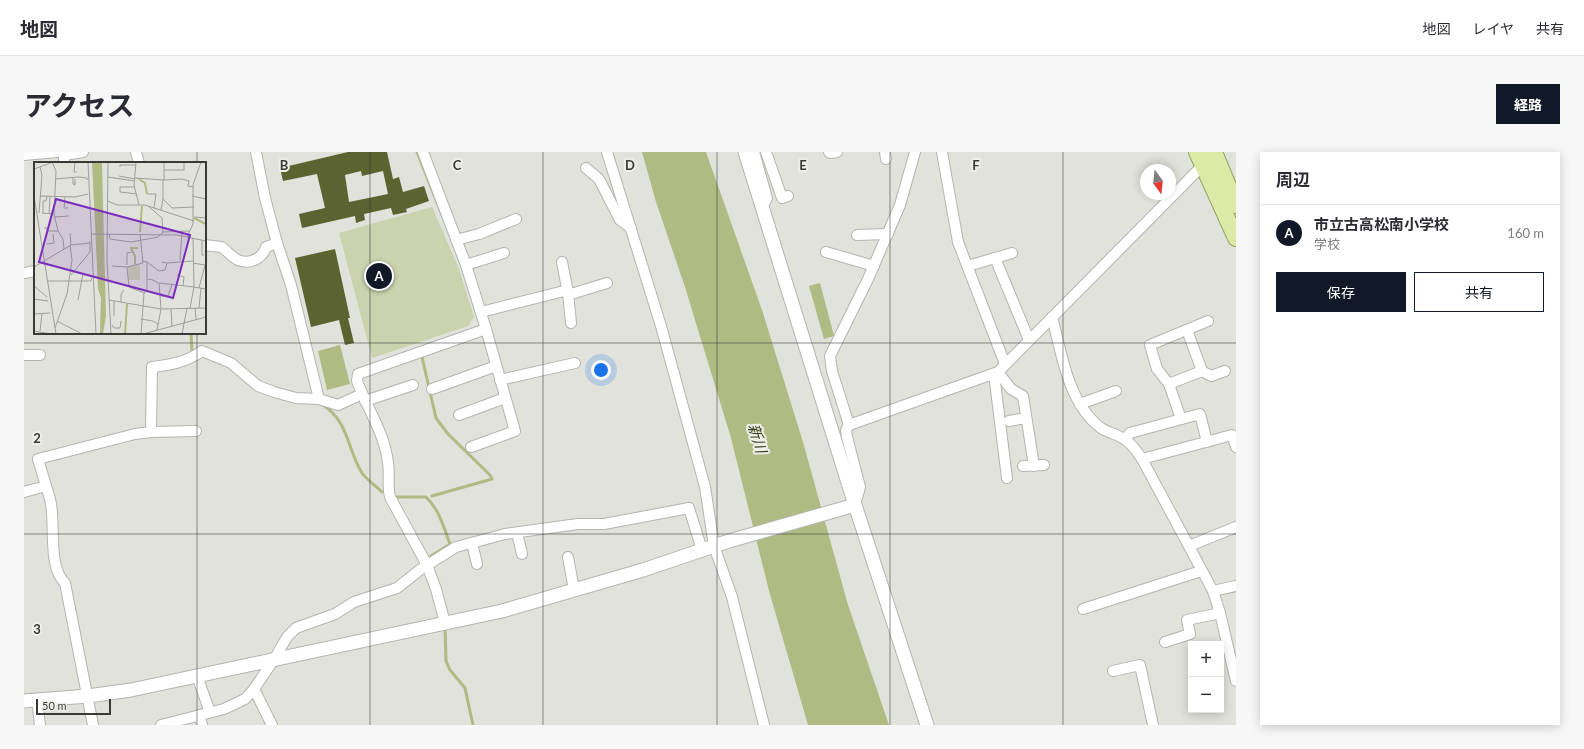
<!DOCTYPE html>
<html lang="ja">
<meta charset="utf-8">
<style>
:root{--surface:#fff;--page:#f7f7f7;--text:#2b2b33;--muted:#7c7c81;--line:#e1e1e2;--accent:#111827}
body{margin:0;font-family:Lato,"Noto Sans JP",sans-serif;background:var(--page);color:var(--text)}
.controls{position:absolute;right:12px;bottom:12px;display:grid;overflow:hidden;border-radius:0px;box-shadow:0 2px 10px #0003}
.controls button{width:36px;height:36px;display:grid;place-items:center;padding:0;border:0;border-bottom:1px solid var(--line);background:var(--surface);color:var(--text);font:20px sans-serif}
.compass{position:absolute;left:1116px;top:12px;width:36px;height:36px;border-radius:50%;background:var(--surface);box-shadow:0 2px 10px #0003;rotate:165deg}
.scale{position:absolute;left:12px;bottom:10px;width:75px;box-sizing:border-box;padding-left:4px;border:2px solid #393937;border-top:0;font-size:11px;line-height:14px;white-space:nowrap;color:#393937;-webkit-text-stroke:3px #eeefe9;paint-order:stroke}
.you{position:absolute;left:577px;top:218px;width:14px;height:14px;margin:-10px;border:3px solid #fff;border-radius:50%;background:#1a73e8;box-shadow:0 0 0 6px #1a73e833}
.badge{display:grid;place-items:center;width:26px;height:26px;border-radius:50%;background:var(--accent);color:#fff;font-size:13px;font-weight:700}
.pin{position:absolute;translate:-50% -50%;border:2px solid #fff;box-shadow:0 1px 4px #0006}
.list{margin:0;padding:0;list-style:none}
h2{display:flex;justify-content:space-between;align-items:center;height:52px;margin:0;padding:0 16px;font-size:17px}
h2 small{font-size:13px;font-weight:400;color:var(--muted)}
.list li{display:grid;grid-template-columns:26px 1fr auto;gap:12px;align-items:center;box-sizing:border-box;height:56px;padding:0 16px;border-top:1px solid var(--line)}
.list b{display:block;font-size:15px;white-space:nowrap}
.list p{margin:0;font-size:13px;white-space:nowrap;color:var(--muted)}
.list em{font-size:13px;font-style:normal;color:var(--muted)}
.actions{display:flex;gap:8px;padding:12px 16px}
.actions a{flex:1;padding:9px 0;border:1px solid var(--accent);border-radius:0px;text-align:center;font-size:14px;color:var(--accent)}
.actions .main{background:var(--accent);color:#fff}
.map{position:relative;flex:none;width:1212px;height:573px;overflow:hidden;border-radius:0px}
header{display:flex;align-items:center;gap:24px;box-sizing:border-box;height:56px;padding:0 20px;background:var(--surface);border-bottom:1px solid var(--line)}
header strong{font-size:19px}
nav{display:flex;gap:22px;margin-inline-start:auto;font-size:14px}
.intro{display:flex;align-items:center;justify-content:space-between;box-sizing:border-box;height:96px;padding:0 24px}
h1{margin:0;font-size:28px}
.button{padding:10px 18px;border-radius:0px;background:var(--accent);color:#fff;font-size:14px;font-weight:700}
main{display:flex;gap:24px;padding:0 24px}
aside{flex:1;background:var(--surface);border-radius:0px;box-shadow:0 2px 10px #0003}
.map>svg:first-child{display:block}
</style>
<header>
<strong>地図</strong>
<nav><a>地図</a><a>レイヤ</a><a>共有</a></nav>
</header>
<div class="intro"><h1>アクセス</h1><a class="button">経路</a></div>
<main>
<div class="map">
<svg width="1212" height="573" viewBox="0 0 1212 573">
<rect width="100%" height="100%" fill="#e1e2dc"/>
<!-- green -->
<polygon fill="#cad2ae" points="408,55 435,117 450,165 444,174 348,206 315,81"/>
<!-- water -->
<g fill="#afbb83">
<polygon points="618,0 682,0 738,158 779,290 824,453 865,573 784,573 745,439 707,286 661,135 632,50"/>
<polygon points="796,131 810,184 800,187 785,134"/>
<polygon points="316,193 326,232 303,238 294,199"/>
</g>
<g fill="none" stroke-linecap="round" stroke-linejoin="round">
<!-- stream -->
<g stroke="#afbb83" stroke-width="3">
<polyline points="393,0 418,63"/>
<polyline points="167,181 168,200 171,201"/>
<polyline points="398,205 412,266 424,282 466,323 468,327 408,344"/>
<path d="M299 253C325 270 323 297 338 321 343 328 352 334 358 340"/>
<path d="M372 345H402C415 357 420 376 426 392L407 404"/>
<polyline points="421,476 422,509 426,518 441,536 449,573"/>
</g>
</g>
<!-- building -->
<g fill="#5b6430" fill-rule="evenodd">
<path d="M324 0H363L369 27 375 25 379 40 400 34 405 49 382 57 383 60 369 63 367 56 340 62 341 68 332 71 331 64 278 76 275 62 301 56 293 22 259 29 256 16ZM337 19 338 24 359 19 364 42 325 50 321 23Z"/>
<polygon points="311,97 326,166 324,166 330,191 321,193 315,168 287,175 271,106"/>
</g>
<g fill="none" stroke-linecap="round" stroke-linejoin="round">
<!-- minor casing -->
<g stroke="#b4b5b0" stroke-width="12">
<g id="minor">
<polyline points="112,0 115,11"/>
<polyline points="232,0 241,46 253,91 267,133 295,247 314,253 338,242"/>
<path d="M399 0 442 113 462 177 334 222 333 229C343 256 361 282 364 311 366 322 363 332 366 345L403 413 412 437 421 471"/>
<polyline points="583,0 637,174 681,335 690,394 708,445 740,573"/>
<polyline points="730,0 743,46 741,50 737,51"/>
<polyline points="742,0 758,46 764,44"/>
<polyline points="805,0 806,1 813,0"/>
<polyline points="861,0 862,7"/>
<polyline points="918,0 934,90 981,212"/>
<polyline points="0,3 33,0"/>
<polyline points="40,11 40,3 59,0"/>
<polyline points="562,16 575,27 596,68 607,76"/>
<polyline points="833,83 864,82"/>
<polyline points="432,88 455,82 492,67"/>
<path d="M181 93C186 94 192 94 197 95 203 98 208 106 214 108 226 113 239 106 242 95L253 91"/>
<polyline points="802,100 850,114"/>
<polyline points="971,106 1005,188"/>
<polyline points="538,110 544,141 547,171"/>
<polyline points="442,113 480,101"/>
<polyline points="944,114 988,101"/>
<polyline points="0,121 11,119"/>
<polyline points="457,160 540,139 547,142 583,131"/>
<path d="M1028 165C1038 203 1044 251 1077 276 1084 281 1093 282 1100 287 1108 291 1113 300 1118 307L1189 439 1196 461 1212 529"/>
<polyline points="1163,178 1178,219"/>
<polyline points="0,203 16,203"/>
<polyline points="974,220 987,237 999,244 1010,314"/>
<polyline points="970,222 983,326"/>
<polyline points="476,228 551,211"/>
<polyline points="1145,232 1178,219 1187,224 1201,219"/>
<polyline points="408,237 472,214"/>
<polyline points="341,249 389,233"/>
<polyline points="1056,252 1092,239"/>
<polyline points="435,263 481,246"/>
<polyline points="1157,267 1145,232 1133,217 1126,193 1184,169"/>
<polyline points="985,269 1002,266"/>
<polyline points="825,273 808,219 806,204 844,127 876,53 891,0"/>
<path d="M172 279 127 280 128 215C146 213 163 210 178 199L207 211 234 234 250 240 272 246 295 247"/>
<polyline points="1101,287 1106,281 1176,262 1183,290"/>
<polyline points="447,295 491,279 462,177"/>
<polyline points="1118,307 1208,283 1212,295"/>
<polyline points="999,314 1020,313"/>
<path d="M22 334C24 340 26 346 27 352 31 373 24 416 41 431L69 573"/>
<polyline points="0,340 22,334 14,307 111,282 127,280"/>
<polyline points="831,353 836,335 823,285 822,278 825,273 974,220 1182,10"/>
<polyline points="493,381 498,402"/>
<polyline points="448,391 453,412"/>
<polyline points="1165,394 1212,375"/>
<polyline points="544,405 550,438"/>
<polyline points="1189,439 1212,434"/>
<polyline points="1059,457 1177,419"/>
<polyline points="1141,490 1166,482 1163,468 1196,461"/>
<polyline points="1089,519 1116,513 1129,573"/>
<polyline points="173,524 186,560"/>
<polyline points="13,548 16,573"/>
<polyline points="175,563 178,573"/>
<polyline points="137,573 200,557 221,547 230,537"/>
<polyline points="248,573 230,537 251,506 263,485 272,476 311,462 330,450 373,436 397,417 432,395 481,382 554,372 580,372 665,356 678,398"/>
</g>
</g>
<!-- tertiary casing -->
<g stroke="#b4b5b0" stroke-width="15">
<g id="tertiary">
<polyline points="721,0 831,353 903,573"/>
<polyline points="0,549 64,544 107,538 478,459 619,418 705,389 831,353"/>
</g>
</g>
<!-- primary casing -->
<g stroke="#95a25a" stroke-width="18">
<g id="primary">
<polyline points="1173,0 1212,86"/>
<polyline points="1190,0 1212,53"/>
</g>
</g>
<!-- minor -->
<use href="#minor" stroke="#fff" stroke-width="10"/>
<!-- tertiary -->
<use href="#tertiary" stroke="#fff" stroke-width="13"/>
<!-- primary -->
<use href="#primary" stroke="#dde9a7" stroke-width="16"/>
</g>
<!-- grid -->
<path fill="none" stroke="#393937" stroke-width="1" stroke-opacity="0.55" d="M173 0V11M346 0V573M519 0V573M693 0V573M866 0V573M1039 0V573M173 181V573M0 191H1212M0 382H1212"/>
<g text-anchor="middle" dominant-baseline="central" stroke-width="4" stroke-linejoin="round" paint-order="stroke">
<!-- water labels -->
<g font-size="15" font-style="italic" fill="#383f15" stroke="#eeefe9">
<text transform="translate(734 286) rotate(73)">新川</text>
</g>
</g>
<!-- overview -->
<g transform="translate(10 10)">
<rect width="172" height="172" fill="#e1e2dc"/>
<path d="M106 103V118H95L94 104Z" fill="#cad2ae"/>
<path d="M58 0H68V3L72 154 69 172H66V167L67 136 64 127Z" fill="#afbb83"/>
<path fill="none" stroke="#afbb83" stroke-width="2" d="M105 17 111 21 113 32M160 56 172 62M106 70 108 44M101 102V94L97 86H104M91 172 93 142"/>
<path fill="none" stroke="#9e9e9a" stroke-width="1" d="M18 0 22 9 20 52 24 69 29 77 30 87M41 0 40 10H43M54 0 62 172M74 0 73 98 77 172M102 0 100 23 105 43M86 5V3H102M0 7 19 0M130 8H150V0M85 14 101 17M74 15 100 19M39 16V22L41 23V17M101 16 130 18V0M21 17 44 15 53 16V18M129 18V37M130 18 148 17 155 19 154 24 159 25M101 25H86V30L103 32M114 32H122L120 46M0 34 22 172M6 34 41 35 54 32M158 34 172 37M31 35 30 46H34M74 39 83 43H111L160 59M127 48 129 37 138 46 160 45M5 51 8 13 6 5M8 51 20 52M9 51V39H12L13 34M15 52 16 34M21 55 35 54M160 55 172 56M10 66H13V69H24M129 70 155 69M36 71 37 83M57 72 143 73 172 79M75 72 76 77 97 80 124 75 129 70 128 56 114 44M106 72 109 101 93 105 95 125 110 131 107 172M153 75 159 62V23L167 0M168 78V93H170M13 82 20 81 19 72M146 98 148 69M108 99 113 100V129L110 131M113 100 125 109 131 108 133 101 128 100M133 101 159 99M159 101 171 103 165 126M93 103V91L98 90M78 104 93 105M0 105 37 83 56 81V79M37 113 56 90V81M143 113 150 115 149 124M113 118 117 117 124 121M14 119H57L58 116M0 124 13 135M126 134H134L138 123M0 137 14 139M44 138 49 112M75 138 127 147 172 146M80 139V154M87 140V132L90 128M156 146 160 125 172 127M161 146 162 158M165 146 167 126M127 147 125 121 160 125 159 76M137 147 138 164M0 152 16 151M107 157 119 159 124 162 123 168M23 159 48 172M78 163 80 166H86L87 159M124 163 127 147M21 166 33 132 38 98 36 83M0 169 17 172M6 169 8 151M109 172 172 155M148 172 153 146"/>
<path fill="#7b2cbf" fill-opacity="0.15" stroke="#7b2cbf" stroke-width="2" d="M22 37 156 73 139 136 5 100Z"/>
<rect width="172" height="172" fill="none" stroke="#393937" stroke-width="2"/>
</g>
<g font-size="13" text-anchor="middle" font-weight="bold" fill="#393937" stroke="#eeefe9" stroke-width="4" stroke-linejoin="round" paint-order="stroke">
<text x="260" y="18">B</text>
<text x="433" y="18">C</text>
<text x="606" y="18">D</text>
<text x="779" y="18">E</text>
<text x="952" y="18">F</text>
<text x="13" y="291">2</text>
<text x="13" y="482">3</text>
</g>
</svg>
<div class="controls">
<button>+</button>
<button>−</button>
</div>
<svg class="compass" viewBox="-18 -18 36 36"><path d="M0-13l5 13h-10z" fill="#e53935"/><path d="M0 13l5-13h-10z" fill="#7c7c81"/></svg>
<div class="scale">50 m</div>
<div class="you"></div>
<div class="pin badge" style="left:355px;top:124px">A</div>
</div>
<aside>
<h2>周辺<small></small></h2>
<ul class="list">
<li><span class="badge">A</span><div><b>市立古高松南小学校</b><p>学校</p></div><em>160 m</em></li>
</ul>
<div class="actions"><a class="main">保存</a><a>共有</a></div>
</aside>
</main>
